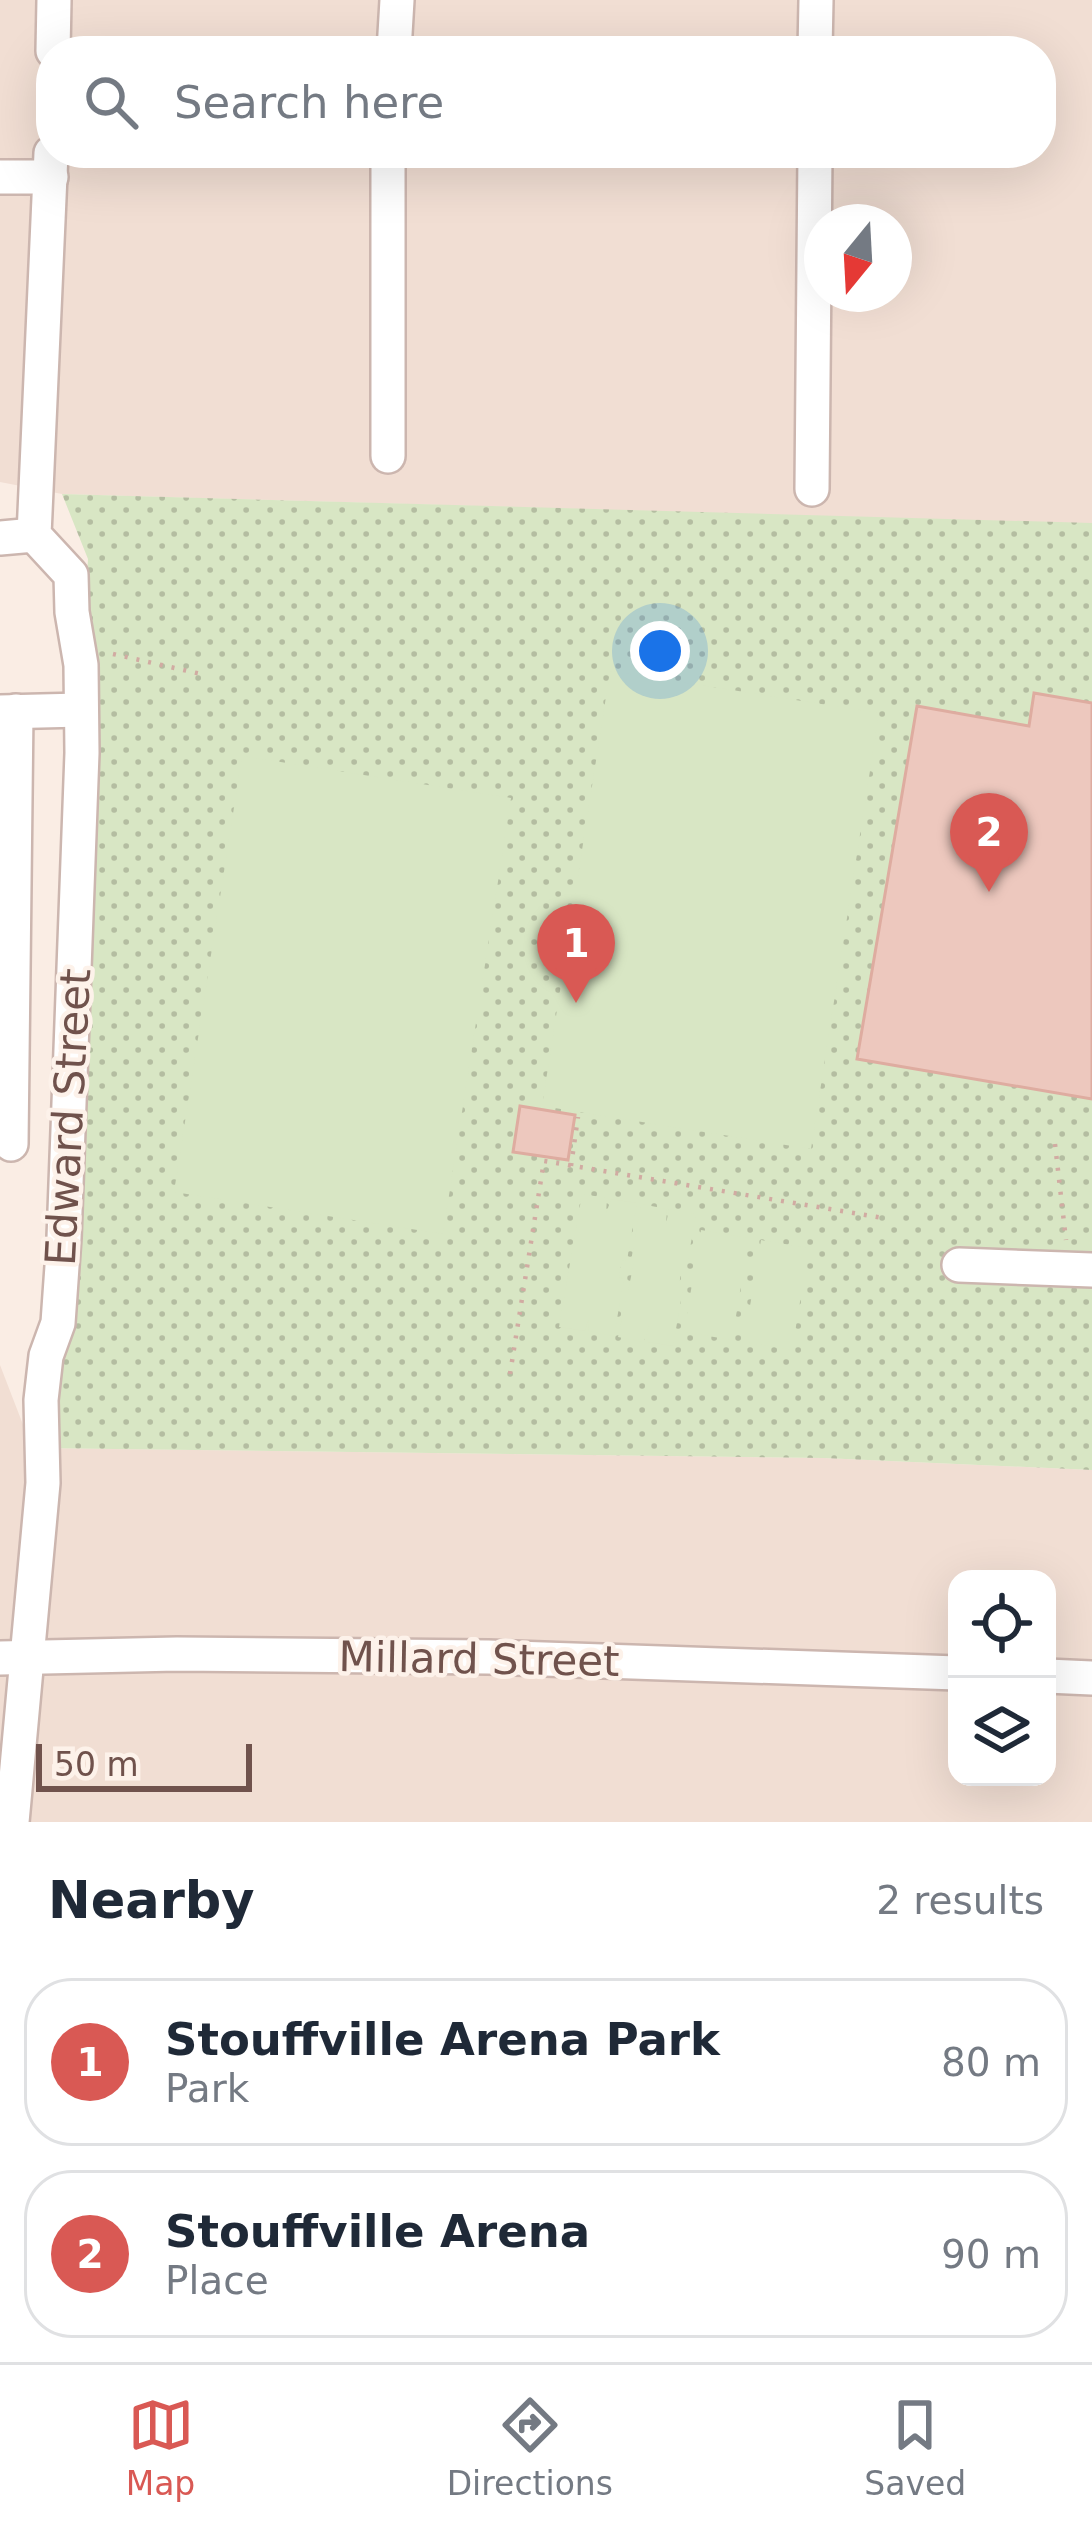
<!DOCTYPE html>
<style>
:root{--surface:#fff;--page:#f6f6f7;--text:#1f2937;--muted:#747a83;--line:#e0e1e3;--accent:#d95954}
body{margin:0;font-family:"DejaVu Sans",sans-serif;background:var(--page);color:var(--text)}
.controls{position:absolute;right:36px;bottom:36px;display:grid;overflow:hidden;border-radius:24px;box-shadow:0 12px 48px #0002}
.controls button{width:108px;height:108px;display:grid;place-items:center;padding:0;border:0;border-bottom:3px solid var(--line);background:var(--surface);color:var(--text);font:60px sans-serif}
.compass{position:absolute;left:804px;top:204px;width:108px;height:108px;border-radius:50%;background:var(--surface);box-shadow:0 12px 48px #0002;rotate:198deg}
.scale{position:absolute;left:36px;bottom:30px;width:216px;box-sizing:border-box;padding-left:12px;border:6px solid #70524c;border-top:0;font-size:33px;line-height:42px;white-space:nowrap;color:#70524c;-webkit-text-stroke:9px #fdf2ea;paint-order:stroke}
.you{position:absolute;left:660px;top:651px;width:42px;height:42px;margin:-30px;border:9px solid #fff;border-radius:50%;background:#1a73e8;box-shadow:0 0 0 18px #1a73e833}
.badge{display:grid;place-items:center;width:78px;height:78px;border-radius:50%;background:var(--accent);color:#fff;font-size:39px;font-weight:700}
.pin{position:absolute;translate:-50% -99px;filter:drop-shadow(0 3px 6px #0008)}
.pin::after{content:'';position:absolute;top:63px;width:42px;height:36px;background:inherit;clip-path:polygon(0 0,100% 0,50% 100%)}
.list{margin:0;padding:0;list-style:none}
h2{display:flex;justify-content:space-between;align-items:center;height:156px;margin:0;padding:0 48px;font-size:51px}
h2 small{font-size:39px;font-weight:400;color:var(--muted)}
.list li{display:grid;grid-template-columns:78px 1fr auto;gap:36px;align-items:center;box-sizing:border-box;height:168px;margin:0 24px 24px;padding:0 24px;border:3px solid var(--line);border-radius:48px}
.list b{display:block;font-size:45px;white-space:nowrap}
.list p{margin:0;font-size:39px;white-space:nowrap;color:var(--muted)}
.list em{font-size:39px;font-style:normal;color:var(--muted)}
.icon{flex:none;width:66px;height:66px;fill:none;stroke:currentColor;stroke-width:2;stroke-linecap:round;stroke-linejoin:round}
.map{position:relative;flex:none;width:1092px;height:1822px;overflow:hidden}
.search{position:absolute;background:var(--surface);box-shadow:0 12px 48px #0002;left:36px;right:36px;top:36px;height:132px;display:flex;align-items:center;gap:30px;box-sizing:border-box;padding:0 42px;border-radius:48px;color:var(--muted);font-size:45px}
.sheet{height:540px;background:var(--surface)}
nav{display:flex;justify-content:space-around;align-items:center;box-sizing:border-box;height:168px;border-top:3px solid var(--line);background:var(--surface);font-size:33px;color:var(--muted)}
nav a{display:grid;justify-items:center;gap:6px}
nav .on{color:var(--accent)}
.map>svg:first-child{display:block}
</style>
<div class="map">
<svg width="1092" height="1822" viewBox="0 0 1092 1822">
<defs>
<pattern id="green-dots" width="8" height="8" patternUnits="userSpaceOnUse" patternTransform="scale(3)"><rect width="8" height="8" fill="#d8e6c4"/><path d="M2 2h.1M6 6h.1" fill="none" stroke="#b4bda1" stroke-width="1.8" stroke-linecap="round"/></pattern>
</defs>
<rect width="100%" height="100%" fill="#faede4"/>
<!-- residential -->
<g fill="#f1ded3" fill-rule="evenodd">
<path d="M0 0H1092V524L62 494 0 482ZM51 51H1041V153H51ZM822 222H894V294H822Z"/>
<path d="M0 1365 32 1448 823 1458 1092 1470V1822H0ZM957 1579H1047V1777H957Z"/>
</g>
<!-- green -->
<polygon fill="url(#green-dots)" points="62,494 1092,523 1092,1470 823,1458 32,1448 88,559"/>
<!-- pitch -->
<g fill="#d8e6c4">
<polygon points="610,671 879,713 811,1149 542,1106"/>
<polygon points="242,756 511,798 443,1234 174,1192"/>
<polygon points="582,1194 607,1198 606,1214 611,1199 637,1203 627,1260 622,1261 619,1277 624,1279 614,1336 588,1331 589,1316 585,1331 559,1327"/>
<polygon points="641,1204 667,1209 666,1224 669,1209 696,1214 686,1271 681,1271 679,1288 683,1289 673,1346 647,1342 649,1326 644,1342 618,1337 634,1263 631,1261"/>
<polygon points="701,1230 749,1238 732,1340 684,1332"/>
<polygon points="761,1240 809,1248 792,1350 744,1342"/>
</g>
<!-- building -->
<g fill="#edc8be" stroke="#deaca0" stroke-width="3">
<polygon points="1034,693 1092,703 1092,1099 857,1059 917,706 1029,726"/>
<polygon points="520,1106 575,1115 568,1160 513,1152"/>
</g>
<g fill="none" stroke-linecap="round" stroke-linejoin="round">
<!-- minor casing -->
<g stroke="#ccb6af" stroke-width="38">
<g id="minor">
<polyline points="53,51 54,0"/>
<polyline points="394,51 397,0"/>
<polyline points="815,51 816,0"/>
<polyline points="0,177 51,177"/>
<polyline points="388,456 388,153"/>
<polyline points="812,489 815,153"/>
<polyline points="0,538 34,535"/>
<polyline points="0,712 81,710"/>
<polyline points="11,1144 16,711"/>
<polyline points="959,1265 1092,1270"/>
<polyline points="0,1658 177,1654 488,1657 957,1673"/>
<polyline points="1047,1676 1092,1678"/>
<polyline points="12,1822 43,1483 41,1400 46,1356 58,1323 64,1238 82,753 81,665 72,612 71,575 34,535 51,153"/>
</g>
</g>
<!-- path -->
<g stroke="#d1aba2" stroke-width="4.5" stroke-dasharray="3 9" stroke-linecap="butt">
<polyline points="113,654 201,674"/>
<polyline points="1055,1144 1066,1240"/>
<polyline points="571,1166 578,1117"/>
<polyline points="510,1374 544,1161 883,1218"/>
</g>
<!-- minor -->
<use href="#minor" stroke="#fff" stroke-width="33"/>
</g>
<g text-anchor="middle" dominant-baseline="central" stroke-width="9" stroke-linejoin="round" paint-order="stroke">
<!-- street labels -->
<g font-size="42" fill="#70524c" stroke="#fdf2ea">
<text transform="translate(68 1117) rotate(-87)">Edward Street</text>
<text transform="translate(479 1659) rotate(1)">Millard Street</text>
</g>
</g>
</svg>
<div class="controls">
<button><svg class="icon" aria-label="locate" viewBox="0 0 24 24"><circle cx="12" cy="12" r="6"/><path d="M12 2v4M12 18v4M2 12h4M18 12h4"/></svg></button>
<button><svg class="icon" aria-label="layers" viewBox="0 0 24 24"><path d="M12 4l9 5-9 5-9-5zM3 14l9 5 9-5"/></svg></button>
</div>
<svg class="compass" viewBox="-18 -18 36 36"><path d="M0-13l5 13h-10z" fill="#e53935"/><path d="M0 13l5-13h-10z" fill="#747a83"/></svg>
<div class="scale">50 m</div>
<div class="you"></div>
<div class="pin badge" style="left:576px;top:1003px">1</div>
<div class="pin badge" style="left:989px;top:892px">2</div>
<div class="search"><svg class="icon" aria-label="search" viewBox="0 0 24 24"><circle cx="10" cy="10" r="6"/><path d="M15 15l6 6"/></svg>Search here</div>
</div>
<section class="sheet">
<h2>Nearby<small>2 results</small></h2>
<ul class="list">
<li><span class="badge">1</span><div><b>Stouffville Arena Park</b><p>Park</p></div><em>80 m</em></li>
<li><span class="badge">2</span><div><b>Stouffville Arena</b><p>Place</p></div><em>90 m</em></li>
</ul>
</section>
<nav>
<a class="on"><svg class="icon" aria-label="map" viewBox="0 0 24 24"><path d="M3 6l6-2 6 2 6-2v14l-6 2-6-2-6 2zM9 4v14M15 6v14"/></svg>Map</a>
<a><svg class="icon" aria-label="directions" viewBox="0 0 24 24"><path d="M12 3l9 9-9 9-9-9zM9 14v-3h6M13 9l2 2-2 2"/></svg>Directions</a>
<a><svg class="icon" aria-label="saved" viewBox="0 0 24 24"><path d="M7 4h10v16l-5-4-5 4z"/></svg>Saved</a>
</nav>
